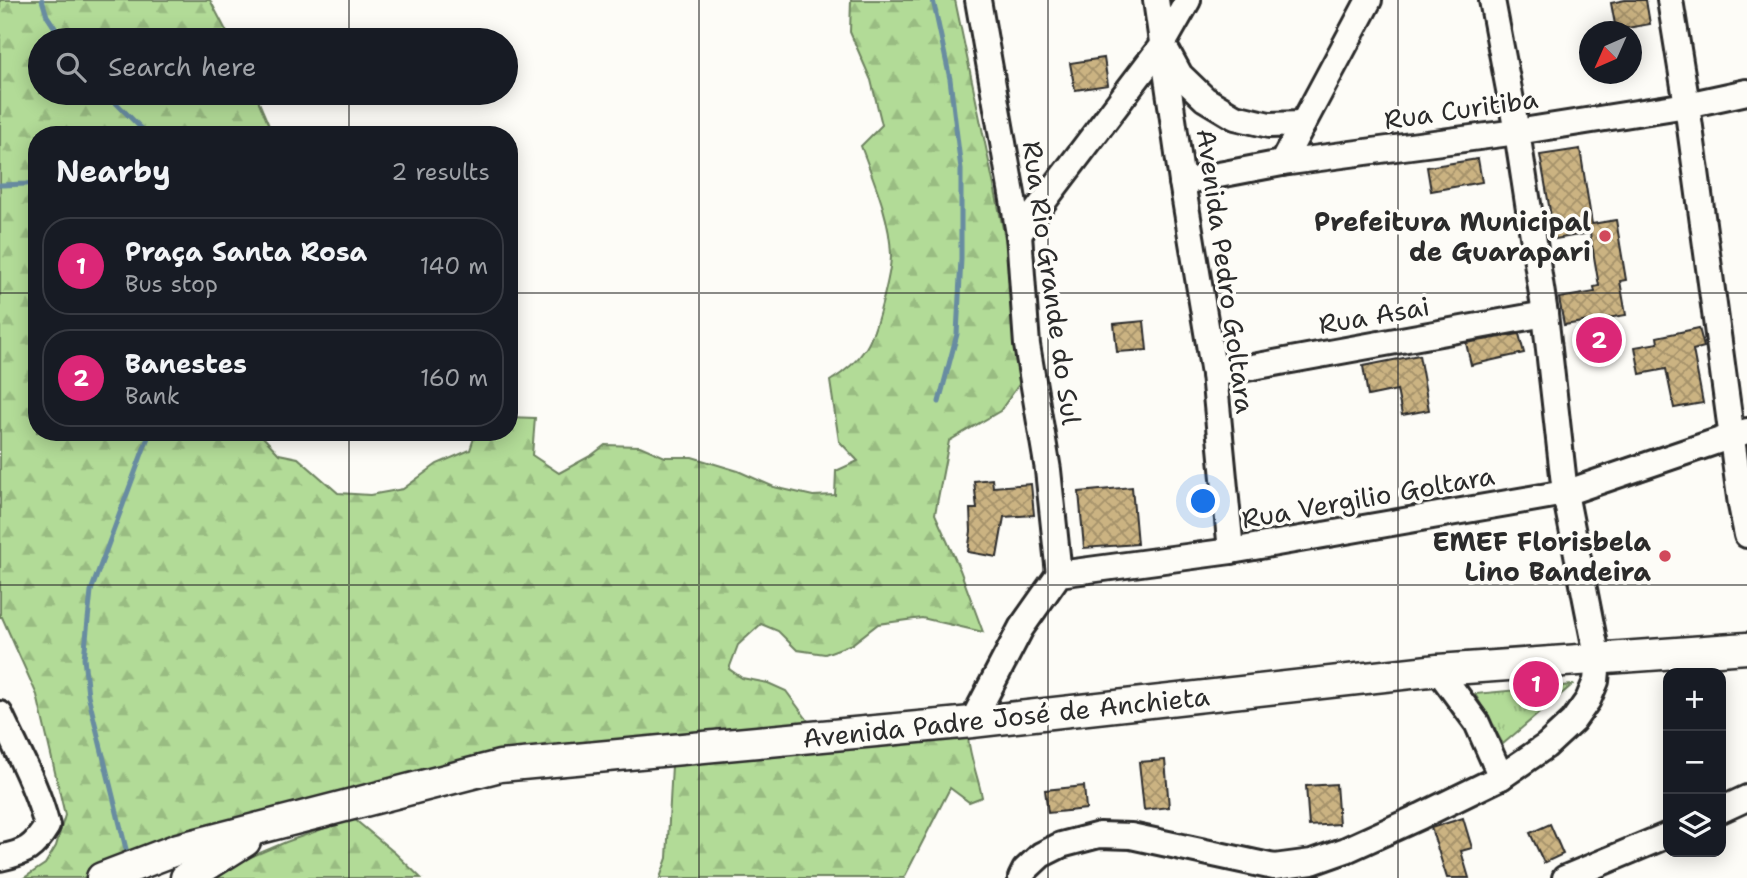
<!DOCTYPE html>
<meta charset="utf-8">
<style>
:root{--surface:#171b24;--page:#242831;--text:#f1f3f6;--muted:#9ea1a6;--line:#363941;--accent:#db2777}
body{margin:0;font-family:"Shantell Sans",sans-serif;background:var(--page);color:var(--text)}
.controls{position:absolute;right:21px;bottom:21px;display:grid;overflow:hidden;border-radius:14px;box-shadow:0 4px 18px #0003}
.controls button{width:63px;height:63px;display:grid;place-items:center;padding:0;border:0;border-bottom:2px solid var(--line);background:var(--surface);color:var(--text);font:35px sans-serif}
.compass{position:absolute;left:1579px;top:21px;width:63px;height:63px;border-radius:50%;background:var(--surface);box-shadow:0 4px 18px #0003;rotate:225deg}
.you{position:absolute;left:1204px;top:502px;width:24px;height:24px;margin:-18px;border:5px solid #fff;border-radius:50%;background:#1a73e8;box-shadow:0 0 0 10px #1a73e833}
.badge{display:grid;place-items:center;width:46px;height:46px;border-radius:50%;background:var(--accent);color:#fff;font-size:23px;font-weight:700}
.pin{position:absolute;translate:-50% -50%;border:4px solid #fff;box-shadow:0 2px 7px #0006}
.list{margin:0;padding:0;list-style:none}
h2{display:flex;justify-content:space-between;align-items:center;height:91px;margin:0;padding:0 28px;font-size:30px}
h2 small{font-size:23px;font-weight:400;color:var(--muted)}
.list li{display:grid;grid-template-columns:46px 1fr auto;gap:21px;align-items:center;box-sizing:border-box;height:98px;margin:0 14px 14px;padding:0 14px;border:2px solid var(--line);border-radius:28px}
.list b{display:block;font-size:26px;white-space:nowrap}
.list p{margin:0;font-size:23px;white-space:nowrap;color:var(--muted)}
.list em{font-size:23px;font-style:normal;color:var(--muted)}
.icon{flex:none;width:38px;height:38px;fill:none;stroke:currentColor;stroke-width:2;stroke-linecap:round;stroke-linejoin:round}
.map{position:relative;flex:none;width:1747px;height:878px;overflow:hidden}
.search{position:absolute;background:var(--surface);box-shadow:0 4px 18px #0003;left:28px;top:28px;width:490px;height:77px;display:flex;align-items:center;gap:18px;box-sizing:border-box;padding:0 24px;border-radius:38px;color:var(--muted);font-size:26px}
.panel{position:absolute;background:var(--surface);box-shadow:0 4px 18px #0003;left:28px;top:126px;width:490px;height:315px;border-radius:28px}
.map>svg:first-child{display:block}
</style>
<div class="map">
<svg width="1747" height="878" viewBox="0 0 1747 878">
<defs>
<pattern id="grass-tufts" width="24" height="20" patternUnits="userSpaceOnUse" patternTransform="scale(1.75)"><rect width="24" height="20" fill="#b2db97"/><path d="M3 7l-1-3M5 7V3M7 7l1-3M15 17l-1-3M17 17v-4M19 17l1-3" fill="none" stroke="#99bc82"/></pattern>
<pattern id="forest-firs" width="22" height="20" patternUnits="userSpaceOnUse" patternTransform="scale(1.75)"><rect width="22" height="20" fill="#b2db97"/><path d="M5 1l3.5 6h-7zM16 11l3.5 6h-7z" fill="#99bc82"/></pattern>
<pattern id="building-cross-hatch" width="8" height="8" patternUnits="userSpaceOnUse" patternTransform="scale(1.75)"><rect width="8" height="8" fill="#cbb382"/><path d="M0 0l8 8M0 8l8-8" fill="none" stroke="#a5926b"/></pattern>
</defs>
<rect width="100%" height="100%" fill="#fdfcf7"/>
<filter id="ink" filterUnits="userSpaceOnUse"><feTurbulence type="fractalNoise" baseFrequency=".0143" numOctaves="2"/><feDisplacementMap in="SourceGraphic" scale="14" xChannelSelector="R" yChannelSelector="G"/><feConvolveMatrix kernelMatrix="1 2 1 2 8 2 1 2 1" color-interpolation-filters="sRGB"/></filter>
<g filter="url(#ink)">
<!-- grass -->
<polygon fill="url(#grass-tufts)" stroke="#6e8361" stroke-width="2" points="1572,685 1503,744 1475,694"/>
<!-- forest -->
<g fill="url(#forest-firs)" stroke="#6e8361" stroke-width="2">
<path d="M0 0H210L231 40H40V93H255L273 135H37V432H265L263 437 279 454 298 458 338 493 370 495 403 489 437 464 470 450 476 432H509V417L535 418 532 455 559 473 592 455 605 445 640 446 665 457H692L738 471 774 487 813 496 835 495 836 471 858 461 839 441 830 381C845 372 856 363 866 348 876 333 891 274 891 255 890 218 874 181 861 146L882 125 871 80 850 32 851 0H955L1028 348 1020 383 1000 411 949 441 935 514 960 570 983 632 922 618 878 624 852 644 825 654 797 650 778 631 761 624 738 645 729 669 742 678 768 683 786 691 811 725 533 751 139 853 83 878H24L45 864 56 846 65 815 37 695 2 617H0Z"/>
<path d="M968 737C970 758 978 777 982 797L969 802 950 788 904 878H660L667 858 672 765Z"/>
<polygon points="353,818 395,853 421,878 201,878 286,842"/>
</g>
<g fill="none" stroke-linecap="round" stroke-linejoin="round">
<!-- stream -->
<g stroke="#678ca1" stroke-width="5">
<polyline points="42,0 47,16 63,40"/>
<polyline points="933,0 950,79 961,169 961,259 957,334 939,402"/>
<polyline points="106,93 148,135"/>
<polyline points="0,185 26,184 37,182"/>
<polyline points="128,857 88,695 84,658 91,591 150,432"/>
</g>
</g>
<!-- building -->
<g fill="url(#building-cross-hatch)" stroke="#2b2b2b" stroke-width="2">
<polygon points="1625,0 1646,0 1650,24 1616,30 1611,3"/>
<polygon points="1104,58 1108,85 1075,90 1070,63"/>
<polygon points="1580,149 1592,224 1616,220 1626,280 1620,281 1626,315 1564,325 1559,298 1595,292 1594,287 1599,286 1590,233 1555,239 1540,155"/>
<polygon points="1478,159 1482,182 1431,191 1427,167"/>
<polygon points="1144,321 1147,350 1117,352 1114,324"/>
<polygon points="1699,328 1704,347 1693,350 1703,403 1674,408 1666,369 1640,374 1635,347 1658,343 1657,337"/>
<polygon points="1519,334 1524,353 1471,365 1466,343"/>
<polygon points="1419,355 1429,410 1402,415 1397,390 1368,396 1363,366"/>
<polygon points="992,479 993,487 1031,484 1034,515 1004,517 997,557 968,552 971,531 970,509 977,509 974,481"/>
<polygon points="1132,487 1137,544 1084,548 1079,492"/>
<polygon points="1165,760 1169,807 1144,810 1139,762"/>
<polygon points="1336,784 1339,824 1309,826 1306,786"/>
<polygon points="1084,786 1086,809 1048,813 1045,790"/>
<polygon points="1463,818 1472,848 1461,851 1469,878 1447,878 1431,828"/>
<polygon points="1550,824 1563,854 1544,863 1530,833"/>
</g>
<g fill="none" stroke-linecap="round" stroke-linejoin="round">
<!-- minor casing -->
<g stroke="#2b2b2b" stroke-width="30">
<g id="minor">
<polyline points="978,0 1019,234 1027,345 1048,470 1059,574"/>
<polyline points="1156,0 1182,182 1214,374 1231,551"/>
<polyline points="1670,0 1687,105 1741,505 1747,535"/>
<polyline points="1168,53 1180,75 1205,99 1235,117 1269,125 1303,124"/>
<polyline points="1282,163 1369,0"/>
<polyline points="1182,182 1282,163 1517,132 1687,105 1747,92"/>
<polyline points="1019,234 1163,44 1188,0"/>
<polyline points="1214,374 1545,314"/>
<polyline points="1438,670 1477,723 1501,777"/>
<path d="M0 714C17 751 37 786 47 826 33 849 26 852 0 858"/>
<polyline points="972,722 1021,628 1059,574 1231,551 1565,493 1747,431"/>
<polyline points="1721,810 1747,798"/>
<polyline points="1021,878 1025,870 1041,855 1061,845 1099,835 1131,836 1274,867 1312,862 1346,850 1421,816 1501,777 1546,746 1573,721 1588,700 1596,681 1598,660 1565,493 1545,314 1517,132 1492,0"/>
<polyline points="1565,878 1668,835"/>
</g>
</g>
<!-- major casing -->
<g stroke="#2b2b2b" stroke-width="35">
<g id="major">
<polyline points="102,878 178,849 500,766 972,722 1438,670 1747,648"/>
<polyline points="186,878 245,841"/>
</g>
</g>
<!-- minor -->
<use href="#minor" stroke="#fdfcf7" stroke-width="24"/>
<!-- major -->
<use href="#major" stroke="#fdfcf7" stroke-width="30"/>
</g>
</g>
<!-- grid -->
<path fill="none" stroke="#2b2b2b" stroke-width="2" stroke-opacity="0.55" d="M349 0V40M699 0V878M1048 0V878M1398 0V878M349 93V135M0 293H37M509 293H1747M349 432V878M0 585H1747"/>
<!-- markers -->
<g fill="#d1495b" stroke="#fdfcf7" stroke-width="2.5">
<circle cx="1605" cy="236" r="7"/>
<circle cx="1665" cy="556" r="7"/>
</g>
<g text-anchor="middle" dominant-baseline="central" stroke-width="7" stroke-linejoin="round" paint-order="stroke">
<!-- street labels -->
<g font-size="26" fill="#2b2b2b" stroke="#fdfcf7">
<text transform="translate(1461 109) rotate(-8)">Rua Curitiba</text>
<text transform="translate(1226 271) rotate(82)">Avenida Pedro Goltara</text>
<text transform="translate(1052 283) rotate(82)">Rua Rio Grande do Sul</text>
<text transform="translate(1374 315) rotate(-10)">Rua Asai</text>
<text transform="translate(1368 497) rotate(-10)">Rua Vergilio Goltara</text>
<text transform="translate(1006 717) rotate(-6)">Avenida Padre José de Anchieta</text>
</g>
<!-- poi labels -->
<g font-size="26" font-weight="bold" fill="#2b2b2b" stroke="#fdfcf7" text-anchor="end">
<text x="1591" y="221">Prefeitura Municipal<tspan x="1591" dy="30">de Guarapari</tspan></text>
<text x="1651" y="541">EMEF Florisbela<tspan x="1651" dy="30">Lino Bandeira</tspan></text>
</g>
</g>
</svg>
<div class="controls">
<button>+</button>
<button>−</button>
<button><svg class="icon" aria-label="layers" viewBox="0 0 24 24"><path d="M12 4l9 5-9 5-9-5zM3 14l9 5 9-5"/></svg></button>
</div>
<svg class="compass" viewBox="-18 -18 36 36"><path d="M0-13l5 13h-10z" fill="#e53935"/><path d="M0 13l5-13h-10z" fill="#9ea1a6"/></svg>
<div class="you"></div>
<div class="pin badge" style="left:1536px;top:684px">1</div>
<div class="pin badge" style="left:1599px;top:340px">2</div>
<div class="search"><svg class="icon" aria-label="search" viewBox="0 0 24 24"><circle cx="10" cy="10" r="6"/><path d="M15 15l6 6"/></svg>Search here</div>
<section class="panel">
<h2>Nearby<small>2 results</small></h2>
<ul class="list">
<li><span class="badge">1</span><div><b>Praça Santa Rosa</b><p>Bus stop</p></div><em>140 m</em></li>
<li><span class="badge">2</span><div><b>Banestes</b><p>Bank</p></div><em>160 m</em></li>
</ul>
</section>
</div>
